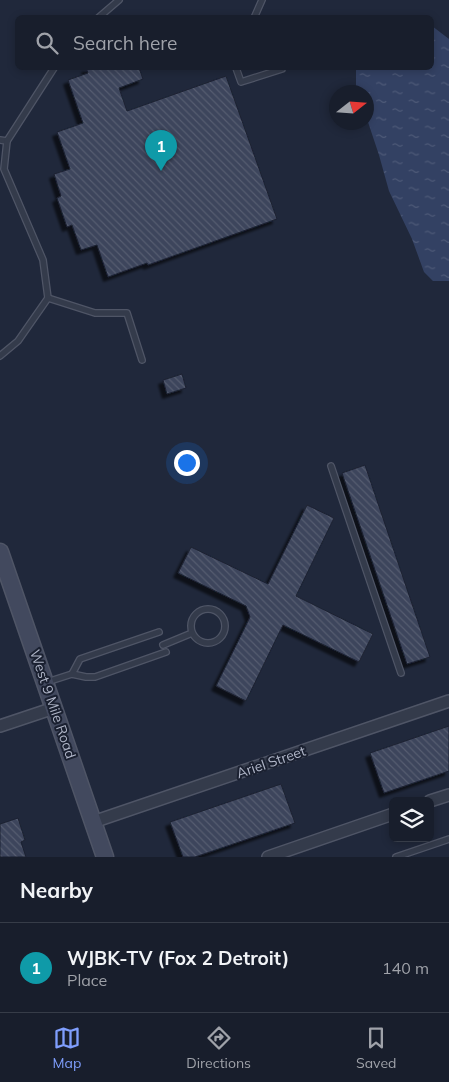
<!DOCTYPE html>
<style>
:root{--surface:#181e2c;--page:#212734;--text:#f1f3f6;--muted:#9fa2a9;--line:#363c48;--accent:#7f9efd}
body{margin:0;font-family:Mulish,sans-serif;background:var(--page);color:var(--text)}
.controls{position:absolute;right:15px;bottom:15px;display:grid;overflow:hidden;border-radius:8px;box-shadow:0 2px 8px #0003}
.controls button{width:45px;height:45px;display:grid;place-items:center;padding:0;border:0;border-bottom:1px solid var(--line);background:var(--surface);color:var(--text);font:25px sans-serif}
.compass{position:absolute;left:329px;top:85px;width:45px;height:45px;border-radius:50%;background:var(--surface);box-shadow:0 2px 8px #0003;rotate:73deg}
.you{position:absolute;left:186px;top:462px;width:18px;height:18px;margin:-12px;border:4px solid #fff;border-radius:50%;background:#1a73e8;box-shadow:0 0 0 8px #1a73e833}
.badge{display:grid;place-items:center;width:32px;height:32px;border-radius:50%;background:var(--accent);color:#fff;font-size:16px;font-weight:700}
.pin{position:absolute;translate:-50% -41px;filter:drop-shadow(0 1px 2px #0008)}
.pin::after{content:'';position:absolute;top:26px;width:18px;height:15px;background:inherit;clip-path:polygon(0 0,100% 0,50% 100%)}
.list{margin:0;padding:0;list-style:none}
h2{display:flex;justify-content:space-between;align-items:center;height:65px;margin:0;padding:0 20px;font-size:21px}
h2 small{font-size:16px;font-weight:400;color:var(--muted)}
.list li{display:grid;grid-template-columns:32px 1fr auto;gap:15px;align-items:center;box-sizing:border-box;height:90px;padding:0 20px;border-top:1px solid var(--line)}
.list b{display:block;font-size:19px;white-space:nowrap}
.list p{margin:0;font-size:16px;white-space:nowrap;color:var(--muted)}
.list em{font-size:16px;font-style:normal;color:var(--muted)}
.icon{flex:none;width:28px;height:28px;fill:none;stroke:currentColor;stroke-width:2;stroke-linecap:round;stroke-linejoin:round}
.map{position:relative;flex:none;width:449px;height:857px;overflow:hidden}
.search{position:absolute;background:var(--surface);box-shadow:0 2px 8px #0003;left:15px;right:15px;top:15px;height:55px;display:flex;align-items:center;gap:12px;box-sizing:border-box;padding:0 18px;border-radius:8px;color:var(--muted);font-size:19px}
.sheet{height:155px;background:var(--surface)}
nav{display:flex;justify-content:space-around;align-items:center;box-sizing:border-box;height:70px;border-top:1px solid var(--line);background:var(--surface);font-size:14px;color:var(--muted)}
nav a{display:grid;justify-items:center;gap:2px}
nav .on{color:var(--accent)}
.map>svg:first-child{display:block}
</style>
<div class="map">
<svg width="449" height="857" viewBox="0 0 449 857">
<defs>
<pattern id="water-ripples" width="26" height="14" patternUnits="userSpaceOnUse" patternTransform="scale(1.25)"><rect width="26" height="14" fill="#334163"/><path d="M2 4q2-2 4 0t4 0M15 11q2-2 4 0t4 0" fill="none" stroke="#4e5a78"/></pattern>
<pattern id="building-back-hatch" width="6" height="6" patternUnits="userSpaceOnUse" patternTransform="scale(1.25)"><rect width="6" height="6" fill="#3c445b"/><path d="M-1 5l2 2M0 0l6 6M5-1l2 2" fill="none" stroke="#565d71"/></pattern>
<filter id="shadow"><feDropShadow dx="-4.5" dy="4.5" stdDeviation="1" flood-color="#0009"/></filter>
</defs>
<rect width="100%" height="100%" fill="#20283b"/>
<!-- water -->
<polygon fill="url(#water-ripples)" points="432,26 449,39 449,281 433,281 424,272 412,239 389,191 379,155 367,119 366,92 359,92 356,85 356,68 432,68"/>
<!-- building -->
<g fill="url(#building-back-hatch)" stroke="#1c2232" filter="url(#shadow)">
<polygon points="86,68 139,68 143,79 119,88 127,111 226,76 277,219 148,265 147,263 108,277 97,245 81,250 72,225 67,227 57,198 61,196 54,174 70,169 57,132 83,123 68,80 88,73"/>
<polygon points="182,374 186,388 167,394 163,380"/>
<polygon points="365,465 430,657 407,664 342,473"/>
<polygon points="307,505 334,518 296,596 373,634 359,662 283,625 246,701 216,686 250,617 246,606 178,573 191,547 268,584"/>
<polygon points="449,726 449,771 384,793 370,753"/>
<polygon points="281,784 295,823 195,857 183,857 170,822"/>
<polygon points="18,818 25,840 21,842 26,857 0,857 0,824"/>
</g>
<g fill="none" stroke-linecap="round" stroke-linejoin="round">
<!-- lane casing -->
<g stroke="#4f5566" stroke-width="8">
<g id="lane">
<polyline points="98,18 119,0"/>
<polyline points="254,18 262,0"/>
<polyline points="236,68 241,82 282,69"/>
<polyline points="0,140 7,141"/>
<polyline points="48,298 95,313 127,313 142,360"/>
<polyline points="0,356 18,341 48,298 43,260 4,169 7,141 54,68"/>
<polyline points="331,466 401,673"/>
<circle cx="208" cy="626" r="17"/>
<polyline points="163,645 192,633"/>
<polyline points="72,674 80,659 159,632"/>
<polyline points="47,682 72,674 86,677 95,677 166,652"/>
<polyline points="396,857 449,839"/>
</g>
</g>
<!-- street casing -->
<g stroke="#4f5566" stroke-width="14">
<g id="street">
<polyline points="0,726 54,708"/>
<polyline points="430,801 449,795"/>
<polyline points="93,822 449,701"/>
<polyline points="268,857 393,814"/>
</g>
</g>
<!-- secondary casing -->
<g stroke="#4f5566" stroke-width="19">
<polyline id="secondary" points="0,552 105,857"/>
</g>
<!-- lane -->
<use href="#lane" stroke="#343b4b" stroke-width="5.5"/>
<!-- street -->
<use href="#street" stroke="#343b4b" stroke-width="11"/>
<!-- secondary -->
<use href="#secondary" stroke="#42495e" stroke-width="16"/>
</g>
<g text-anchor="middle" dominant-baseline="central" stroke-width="4" stroke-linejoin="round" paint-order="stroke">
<!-- street labels -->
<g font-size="14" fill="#afb5c7" stroke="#1a2030">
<text transform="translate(53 704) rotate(71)">West 9 Mile Road</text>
<text transform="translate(271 762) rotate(-19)">Ariel Street</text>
</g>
</g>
</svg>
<div class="controls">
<button><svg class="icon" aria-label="layers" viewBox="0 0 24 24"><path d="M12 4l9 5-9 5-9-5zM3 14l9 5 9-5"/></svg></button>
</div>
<svg class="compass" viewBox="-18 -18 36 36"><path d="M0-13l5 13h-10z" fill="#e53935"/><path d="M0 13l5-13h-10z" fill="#9fa2a9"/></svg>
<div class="you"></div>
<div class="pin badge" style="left:161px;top:171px;background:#0f9aa8">1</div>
<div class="search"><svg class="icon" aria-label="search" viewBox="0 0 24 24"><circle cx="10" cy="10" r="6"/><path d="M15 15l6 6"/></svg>Search here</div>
</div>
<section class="sheet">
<h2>Nearby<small></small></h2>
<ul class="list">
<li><span class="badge" style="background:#0f9aa8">1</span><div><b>WJBK-TV (Fox 2 Detroit)</b><p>Place</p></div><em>140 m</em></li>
</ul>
</section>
<nav>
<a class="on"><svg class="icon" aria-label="map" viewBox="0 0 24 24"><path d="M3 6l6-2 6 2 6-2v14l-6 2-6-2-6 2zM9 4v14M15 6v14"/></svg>Map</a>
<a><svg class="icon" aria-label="directions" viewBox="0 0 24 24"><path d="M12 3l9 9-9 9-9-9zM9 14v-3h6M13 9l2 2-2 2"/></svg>Directions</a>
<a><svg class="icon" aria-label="saved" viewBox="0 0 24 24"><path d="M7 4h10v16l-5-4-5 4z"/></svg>Saved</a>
</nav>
